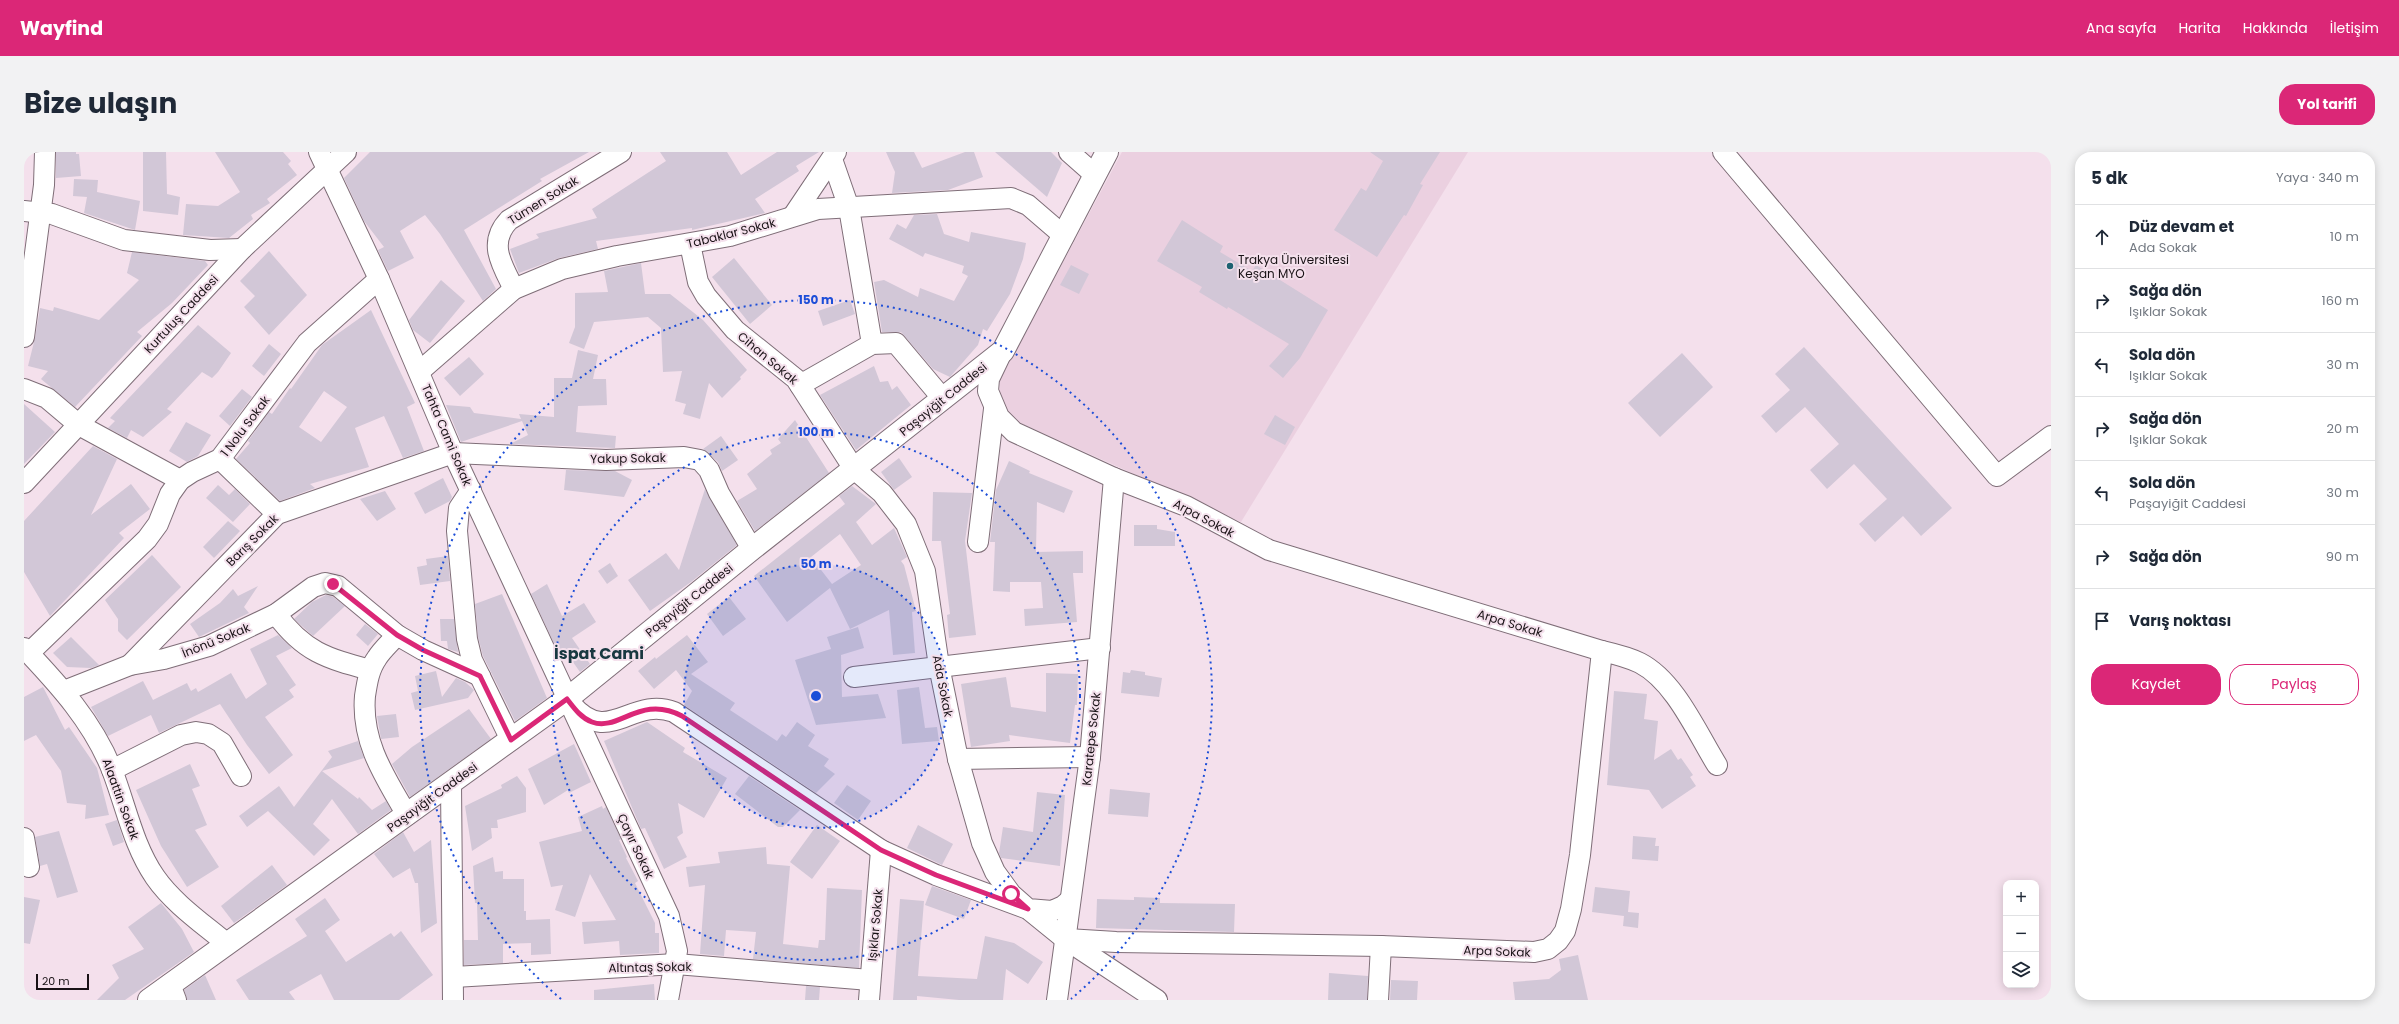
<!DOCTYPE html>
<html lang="tr">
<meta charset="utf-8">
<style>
:root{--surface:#fff;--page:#f2f2f3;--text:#1f2937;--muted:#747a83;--line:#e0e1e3;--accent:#db2777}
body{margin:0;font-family:Poppins,sans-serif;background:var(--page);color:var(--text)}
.controls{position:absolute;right:12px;bottom:12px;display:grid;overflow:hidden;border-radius:8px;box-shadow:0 2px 10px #0003}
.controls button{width:36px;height:36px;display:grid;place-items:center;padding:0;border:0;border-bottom:1px solid var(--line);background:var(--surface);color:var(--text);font:20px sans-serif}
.scale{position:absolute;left:12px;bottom:10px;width:53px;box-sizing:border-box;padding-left:4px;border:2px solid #191216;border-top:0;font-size:11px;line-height:14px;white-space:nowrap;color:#191216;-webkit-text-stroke:3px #f4e0ec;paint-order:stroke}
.stop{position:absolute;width:12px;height:12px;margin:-9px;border:3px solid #db2777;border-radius:50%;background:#fff}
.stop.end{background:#db2777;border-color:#fff;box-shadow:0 1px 4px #0008}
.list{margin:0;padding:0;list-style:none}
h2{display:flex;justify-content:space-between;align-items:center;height:52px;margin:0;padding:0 16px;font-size:17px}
h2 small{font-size:13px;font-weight:400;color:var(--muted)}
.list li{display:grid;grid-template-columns:26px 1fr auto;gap:12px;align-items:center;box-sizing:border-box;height:64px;padding:0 16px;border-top:1px solid var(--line)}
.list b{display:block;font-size:15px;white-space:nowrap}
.list p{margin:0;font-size:13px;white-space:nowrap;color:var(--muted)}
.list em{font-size:13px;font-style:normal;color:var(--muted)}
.actions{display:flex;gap:8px;padding:12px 16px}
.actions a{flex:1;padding:9px 0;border:1px solid var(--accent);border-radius:16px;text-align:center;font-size:14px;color:var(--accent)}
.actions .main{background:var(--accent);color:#fff}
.icon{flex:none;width:22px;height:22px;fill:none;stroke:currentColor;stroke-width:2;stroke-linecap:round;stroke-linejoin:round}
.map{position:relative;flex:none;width:2027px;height:848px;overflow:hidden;border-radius:16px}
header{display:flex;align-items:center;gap:24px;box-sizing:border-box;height:56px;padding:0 20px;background:var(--accent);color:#fff}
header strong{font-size:19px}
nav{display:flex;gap:22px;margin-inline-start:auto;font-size:14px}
.intro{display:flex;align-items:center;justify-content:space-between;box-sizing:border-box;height:96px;padding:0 24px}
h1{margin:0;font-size:28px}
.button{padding:10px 18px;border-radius:16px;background:var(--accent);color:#fff;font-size:14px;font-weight:700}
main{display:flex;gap:24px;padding:0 24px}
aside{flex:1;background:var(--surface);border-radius:16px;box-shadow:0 2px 10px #0003}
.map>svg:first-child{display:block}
</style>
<header>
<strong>Wayfind</strong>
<nav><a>Ana sayfa</a><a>Harita</a><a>Hakkında</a><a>İletişim</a></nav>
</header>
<div class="intro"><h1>Bize ulaşın</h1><a class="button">Yol tarifi</a></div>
<main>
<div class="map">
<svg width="2027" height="848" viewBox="0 0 2027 848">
<rect width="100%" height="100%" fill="#f4e0ec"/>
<!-- built -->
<polygon fill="#ebd0e0" points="1098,0 1444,0 1217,370 992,269 985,263 976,245 976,228"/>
<!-- building -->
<g fill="#d2c7d7" fill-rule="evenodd">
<polygon points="32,0 52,0 52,2 55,2 57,24 32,26"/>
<polygon points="119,0 142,0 143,42 156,45 154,63 119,59"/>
<polygon points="191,0 259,0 267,9 264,12 273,23 243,47 246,51 227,63 229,67 205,86 159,83 162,52 194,54 216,40"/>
<polygon points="346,0 565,0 516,27 518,29 440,78 472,137 459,149 416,82 401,63 376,79 390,106 364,119 354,98 360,95 340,69 320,26"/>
<polygon points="636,0 703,0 717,23 753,0 795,0 772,14 775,19 731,47 741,61 668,78 668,76 572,89 574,97 535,106 495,121 486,97 515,86 512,82 573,66 568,57 642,9"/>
<polygon points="862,0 890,0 898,16 941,0 950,0 959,25 924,38 868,41 871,20"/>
<polygon points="971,0 1027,0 1038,11 1023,45"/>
<polygon points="1346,0 1416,0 1396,32 1399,33 1382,64 1380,63 1353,105 1310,78 1337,36 1342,39 1359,9"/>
<polygon points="50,27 74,28 73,40 116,49 111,78 60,61 63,45 49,44"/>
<polygon points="913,62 920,82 945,90 947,80 1002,91 999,107 986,142 963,179 959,177 954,193 926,225 909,217 877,180 858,180 850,130 860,128 894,145 896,136 930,149 944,124 938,121 940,114 901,101 899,105 865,87 873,72 882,77 890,63"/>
<polygon points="1158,68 1199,94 1196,100 1228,119 1232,113 1304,158 1276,206 1259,226 1245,214 1265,192 1204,155 1203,157 1175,140 1178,135 1133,109"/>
<polygon points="245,99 283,143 245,183 220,155 231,144 216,129"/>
<polygon points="108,100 181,109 184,113 148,151 113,180 118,184 51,255 17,227 24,219 4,214 11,186 16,156 29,159 30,155 75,168 115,128 103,121"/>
<polygon points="710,106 748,153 726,172 688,125"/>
<polygon points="617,111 621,142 646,142 679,168 723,218 716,225 717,227 698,246 685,231 676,267 659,262 662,252 651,249 658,219 639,220 637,176 624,165 570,170 560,197 545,191 551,175 551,141 584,140 580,119"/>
<polygon points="1047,113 1065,122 1055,142 1036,133"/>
<polygon points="417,128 441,149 406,191 389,178 385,168"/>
<polygon points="826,148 831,162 799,174 794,159"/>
<path d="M347 158 391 251 383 255 400 299 379 306 360 264 331 276 345 315 286 332 291 336 256 349 212 307 226 291 224 289 245 260 248 262 266 236 267 237 298 193ZM300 239 323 255 297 290 275 275Z"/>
<polygon points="174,173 207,201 194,220 188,226 178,220 143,257 148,260 119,285 107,278 103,286 84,276 91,269 86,266"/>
<polygon points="245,192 257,202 240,224 228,214"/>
<polygon points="1780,195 1928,356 1897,384 1879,364 1851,390 1835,372 1863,347 1830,312 1803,337 1786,318 1815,292 1781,255 1752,281 1737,264 1766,238 1751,222"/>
<polygon points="554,198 574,203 569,227 582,227 583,253 554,254 552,280 592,284 591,296 486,292 504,283 498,269 437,290 422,253 446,255 450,261 497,267 495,262 530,265 530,226 548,226"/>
<polygon points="1658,201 1689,235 1636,285 1604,251"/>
<polygon points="445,205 460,222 436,244 420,226"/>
<polygon points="850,214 856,230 864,229 868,238 873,234 887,253 832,298 796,243"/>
<polygon points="218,237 228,245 206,274 195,264"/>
<polygon points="0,252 31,280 0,312"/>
<polygon points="1251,263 1271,275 1261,293 1240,282"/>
<polygon points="771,268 805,321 731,379 713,349 733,337 723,322 748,302 746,298 757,291 754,287"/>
<polygon points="162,270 187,283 174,304 163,310 145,299"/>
<polygon points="697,284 714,308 698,319 694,310 679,297"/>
<polygon points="69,294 93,307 67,363 107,332 126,357 95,381 100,386 26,464 0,420 0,369"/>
<polygon points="875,306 888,325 870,338 857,320"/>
<polygon points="985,309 1006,319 1005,321 1049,339 1040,361 1013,350 1012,400 1059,399 1059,421 1049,421 1053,470 1001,474 1000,457 1019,456 1017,430 986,430 986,440 969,439 971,390 966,390 972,338"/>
<polygon points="542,318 591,319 608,328 600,345 540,338"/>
<polygon points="419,326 428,345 426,349 401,362 390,341"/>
<polygon points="194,333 205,343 211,337 226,352 209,370 182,346"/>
<path d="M828 334 852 352 832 370 848 393 870 376 883 405 877 409 880 413 892 459 888 460 891 501 869 503 865 458 826 477 806 436 763 470 730 424 821 352 815 344ZM816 382 837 413 808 432 787 405Z"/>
<polygon points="681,337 713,393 667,430 626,459 604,428 642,401 655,418"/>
<polygon points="361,339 372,357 353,369 336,347"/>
<polygon points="909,340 948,341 941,389 952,483 925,486 923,463 926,462 917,389 908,389"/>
<polygon points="204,369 216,379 190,406 179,395"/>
<polygon points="1110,373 1133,373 1133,377 1151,380 1151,394 1110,394"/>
<polygon points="128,403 157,435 103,488 94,479 94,467 81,448"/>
<polygon points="424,404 426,429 396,433 393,415 403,413 402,407"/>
<polygon points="586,411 594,424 583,432 574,419"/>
<polygon points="523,432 538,464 560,451 572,470 548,486 566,512 556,520 539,496 534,500 507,442"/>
<polygon points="234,434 220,455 225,461 175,485 166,472 196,451 209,437 214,444"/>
<polygon points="478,442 523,546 491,569 459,504 454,485 451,452"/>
<polygon points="302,443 309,445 321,454 289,484 270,467 288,450"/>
<polygon points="705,445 722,467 699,484 683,462"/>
<polygon points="416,467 430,467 434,500 424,497 423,489 417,489"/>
<polygon points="341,472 354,482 344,494 332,483"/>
<polygon points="834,475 840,496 817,503 818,545 854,542 862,566 792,573 771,508 807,497 803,485"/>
<polygon points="254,483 268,496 252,504 272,533 265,538 270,545 241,565 269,603 245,622 223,593 196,552 135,581 127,563 84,584 67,555 119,529 129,548 163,531 167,539 172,536 174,540 207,521 222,547 243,532 226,497"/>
<polygon points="663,483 684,510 667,522 711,551 706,558 753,589 758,582 762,585 773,570 791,583 784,594 805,607 800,614 811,622 792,641 660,553 668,539 652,518 630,537 614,519 631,505 632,507"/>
<polygon points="47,485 75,513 67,516 43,515 29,501"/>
<polygon points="1107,518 1121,520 1121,523 1138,526 1135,545 1097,541 1099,520 1106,521"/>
<polygon points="412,519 418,545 432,526 441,530 450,538 444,546 391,558 387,541 394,539 391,524"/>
<polygon points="1022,521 1054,522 1053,553 1051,553 1046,591 985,583 986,589 947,595 937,532 982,525 987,555 1022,560"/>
<polygon points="19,535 41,578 45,575 73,616 85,663 61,667 62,653 43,651 37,619 12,583 0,589 0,545"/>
<polygon points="895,535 901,576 913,575 915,589 878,592 873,538"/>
<polygon points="1590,539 1623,542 1620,567 1634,569 1630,608 1647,597 1654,608 1657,606 1669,623 1666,625 1672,634 1638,657 1625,638 1583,633"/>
<polygon points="445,557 467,587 386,645 368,612 388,595"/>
<polygon points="372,562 375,585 357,587 353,564"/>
<polygon points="623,570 661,596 659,600 703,626 680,666 654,651 659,681 653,685 663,705 640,717 621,676 617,677 580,589"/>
<polygon points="334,589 340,606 298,619 334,647 335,645 348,658 362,649 367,658 334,682 308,647 289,672 306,688 290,704 244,659 223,675 215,664 255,634 270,655 308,605 304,599"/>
<polygon points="550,592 567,630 545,641 544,638 520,653 504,617"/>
<polygon points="166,612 176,634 168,637 183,673 171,678 195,715 163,735 137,694 112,638"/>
<polygon points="493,624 502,636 502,660 473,668 474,676 467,676 468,686 448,699 441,654 478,636 477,633"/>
<polygon points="725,624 776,658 759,675 754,675 711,642"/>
<polygon points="823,633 847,649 834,668 810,651"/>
<polygon points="1086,637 1126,641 1124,665 1084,662"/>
<polygon points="1013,640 1041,643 1036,714 977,706 975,701 979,675 1009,680"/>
<polygon points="578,654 579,657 582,655 597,687 595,688 603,705 602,706 614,729 611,731 631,771 631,781 635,781 635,801 596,803 595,789 560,792 558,770 592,768 566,722 551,765 531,758 539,733 527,735 515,690 558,679 554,665"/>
<polygon points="93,668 100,690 89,694 81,672"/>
<polygon points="793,673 816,689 788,727 766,710"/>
<polygon points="894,673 929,692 918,713 883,696"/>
<polygon points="35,679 54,740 33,746 23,712 16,714 11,685"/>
<polygon points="379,680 390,700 407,688 413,771 397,781 394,731 391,731 386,716 369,726 350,702"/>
<polygon points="1609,684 1632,686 1631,694 1635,694 1634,709 1608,707"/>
<polygon points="742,695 743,712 766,714 759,792 794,796 795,788 801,788 803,736 838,738 835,816 729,807 732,780 702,778 700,804 676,802 681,733 665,735 662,715 696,711 694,700"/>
<polygon points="469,705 471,720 479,719 479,727 500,727 500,759 502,759 502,768 526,767 527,802 507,803 507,791 479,792 479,811 440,813 440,788 454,788 453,751 451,751 449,714"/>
<polygon points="248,713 263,733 210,771 197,754"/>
<polygon points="908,734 947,748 940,767 901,753"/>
<polygon points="1571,735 1606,739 1604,760 1615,761 1614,776 1599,774 1600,764 1568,760"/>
<polygon points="0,745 16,748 6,792 0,791"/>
<polygon points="1110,745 1136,746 1136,751 1211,752 1210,780 1072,776 1073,747 1110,748"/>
<polygon points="301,746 316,768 301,779 322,810 367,781 370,785 377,779 409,823 375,848 310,848 297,822 265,840 271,848 225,848 212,828 283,784 271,767"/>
<polygon points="876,747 900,749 894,824 953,827 961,784 990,791 1019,810 1004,832 982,817 979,848 935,848 893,844 893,848 869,848"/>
<polygon points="137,751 158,777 170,800 101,848 73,848 95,826 88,813 120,797 104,775"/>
<polygon points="1554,803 1564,848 1491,848 1489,830 1525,827 1537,818 1535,807"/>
<polygon points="1305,821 1344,824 1343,848 1304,848"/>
<polygon points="181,823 192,848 163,848 160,838"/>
<polygon points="1367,828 1394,829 1393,848 1366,848"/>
<polygon points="630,832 631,848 570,848 570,838"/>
<polygon points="782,834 796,835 795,848 781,848"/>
</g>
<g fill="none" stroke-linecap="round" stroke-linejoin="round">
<!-- street casing -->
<g stroke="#7f6e78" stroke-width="22">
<g id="street">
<polyline points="295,0 355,127 429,301 645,764 653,799 644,848"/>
<polyline points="1045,0 1071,23"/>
<polyline points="1699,0 1973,324 2027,284"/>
<polyline points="808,7 825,56 848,192"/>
<polyline points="0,59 28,62 100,88 186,98 218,97"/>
<polyline points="769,64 812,0"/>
<polyline points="666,92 674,130 682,144 711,178 772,227 830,317 858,341 882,372 901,419 915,514 934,607 958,691 971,720 987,742 1004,757 1028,759 1039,754 1046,748"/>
<path d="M490 137C478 113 463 91 485 68L597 0"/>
<polyline points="0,185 20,33 21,0"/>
<polyline points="978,200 965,227 964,239 975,265 990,280 1090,326 1162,354 1245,398 1578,499 1556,703 1547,757 1541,779 1534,789 1524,797 1510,800 1357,794 1354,848"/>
<polyline points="396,219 490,137 538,117 593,104 706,84 794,57 987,46 1004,53 1040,84"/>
<polyline points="776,233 848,192 872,191 919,247"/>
<polyline points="0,237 23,246 55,273 156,328"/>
<polyline points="196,307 253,362"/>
<polyline points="0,331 218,97 322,0"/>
<polyline points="447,338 435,356 433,379 443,487 448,508 487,588"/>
<polyline points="954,390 970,257"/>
<path d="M252 462C280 500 302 506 346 518"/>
<path d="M373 483C366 491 358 498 353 506 345 517 343 531 341 544 337 590 361 625 383 663"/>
<path d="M0 496C35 533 69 570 88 618 102 654 109 693 131 725 149 751 178 771 202 791"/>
<path d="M1578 499C1591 502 1604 505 1616 511 1651 529 1673 581 1693 613"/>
<polyline points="5,501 123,387 134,372 146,342 156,328 168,320 196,307 283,191 355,127"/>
<polyline points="106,513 253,362 429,301 582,308 660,305 676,308 685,318 695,341 728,397"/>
<polyline points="830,525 1076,496"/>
<polyline points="40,539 106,513 140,507 185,494 252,462 289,435 301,431 314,434 373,483 399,498 456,524"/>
<path d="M548 553C585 595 607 544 650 560L857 698 912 723 1004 757 1041 787 1133 848"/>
<polyline points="934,607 1066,605"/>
<polyline points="88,618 157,583 172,580 184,582 198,591 217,624"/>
<polyline points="427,632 429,848"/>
<polyline points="0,686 5,715"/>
<polyline points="1043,787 1092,790 1357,794"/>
<polyline points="430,825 652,812 846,828"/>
<polyline points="146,832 152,848"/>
<polyline points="845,848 857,698"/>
<polyline points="1033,848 1066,605 1090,326"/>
</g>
</g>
<!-- secondary casing -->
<g stroke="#7f6e78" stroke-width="24">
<polyline id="secondary" points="125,848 543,547 728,397 979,199 1083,0"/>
</g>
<!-- street -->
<use href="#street" stroke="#fff" stroke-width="20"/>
<!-- secondary -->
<use href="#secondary" stroke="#fff" stroke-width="22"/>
</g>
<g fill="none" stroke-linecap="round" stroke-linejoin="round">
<!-- route -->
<path stroke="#db2777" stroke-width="5" d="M309 432 373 483 399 498 456 524 487 588 543 547C550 556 557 566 568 570 595 580 616 542 658 564L857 698 912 723 1004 757 987 742"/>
</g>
<!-- distance rings -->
<circle cx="792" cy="544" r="132" fill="#1d4ed8" fill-opacity=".12"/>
<g fill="none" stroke="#1d4ed8" stroke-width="2" stroke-dasharray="2 4">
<circle cx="792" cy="544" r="132"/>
<circle cx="792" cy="544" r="264"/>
<path d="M537 847A396 396 0 1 1 1047 847"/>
</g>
<!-- markers -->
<circle fill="#1c6272" stroke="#f4e0ec" stroke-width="1.5" cx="1206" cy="114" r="4"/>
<g text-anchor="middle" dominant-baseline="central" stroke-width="4" stroke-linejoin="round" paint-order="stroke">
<!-- street labels -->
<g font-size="12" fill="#191216" stroke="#f4e0ec">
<text transform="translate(519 48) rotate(-32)">Tümen Sokak</text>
<text transform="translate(707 81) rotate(-14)">Tabaklar Sokak</text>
<text transform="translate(157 162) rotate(-47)">Kurtuluş Caddesi</text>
<text transform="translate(744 206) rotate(40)">Cihan Sokak</text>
<text transform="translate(919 247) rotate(-39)">Paşayiğit Caddesi</text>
<text transform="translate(221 274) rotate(-53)">1 Nolu Sokak</text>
<text transform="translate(423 283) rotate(67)">Tahta Cami Sokak</text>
<text transform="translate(604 306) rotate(-1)">Yakup Sokak</text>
<text transform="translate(1180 366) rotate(28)">Arpa Sokak</text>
<text transform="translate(228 388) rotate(-45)">Barış Sokak</text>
<text transform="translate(665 448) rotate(-39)">Paşayiğit Caddesi</text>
<text transform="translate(1486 471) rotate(17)">Arpa Sokak</text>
<text transform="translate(192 488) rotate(-22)">İnönü Sokak</text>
<text transform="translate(919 534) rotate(79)">Ada Sokak</text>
<text transform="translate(1067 587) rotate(-84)">Karatepe Sokak</text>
<text transform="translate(408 645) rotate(-36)">Paşayiğit Caddesi</text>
<text transform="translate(97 647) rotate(70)">Alaattin Sokak</text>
<text transform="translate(612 694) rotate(65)">Çayır Sokak</text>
<text transform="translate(851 773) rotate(-85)">Işıklar Sokak</text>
<text transform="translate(1473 799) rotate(2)">Arpa Sokak</text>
<text transform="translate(626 815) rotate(-1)">Altıntaş Sokak</text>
</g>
<!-- poi labels -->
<g font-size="12" fill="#191216" stroke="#f4e0ec" text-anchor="start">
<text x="1214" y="107">Trakya Üniversitesi<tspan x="1214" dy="14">Keşan MYO</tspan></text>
</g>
<!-- district labels -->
<g font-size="16" font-weight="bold" fill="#183840" stroke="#f4e0ec">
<text x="575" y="501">İspat Cami</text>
</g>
</g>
<circle cx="792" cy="544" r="6" fill="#1d4ed8" stroke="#f4e0ec" stroke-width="2"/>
<g font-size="12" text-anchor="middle" font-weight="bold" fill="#1d4ed8" stroke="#f4e0ec" stroke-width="4" stroke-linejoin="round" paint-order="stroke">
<text x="792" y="152">150 m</text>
<text x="792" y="284">100 m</text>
<text x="792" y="416">50 m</text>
</g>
</svg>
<div class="controls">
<button>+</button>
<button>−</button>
<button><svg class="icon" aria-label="layers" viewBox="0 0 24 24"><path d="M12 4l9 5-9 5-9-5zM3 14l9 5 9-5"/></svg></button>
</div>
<div class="scale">20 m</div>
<div class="stop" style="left:987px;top:742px"></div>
<div class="stop end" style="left:309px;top:432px"></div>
</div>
<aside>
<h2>5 dk<small>Yaya · 340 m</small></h2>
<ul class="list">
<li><svg class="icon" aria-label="ahead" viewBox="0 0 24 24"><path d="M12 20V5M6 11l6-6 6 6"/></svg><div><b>Düz devam et</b><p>Ada Sokak</p></div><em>10 m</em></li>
<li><svg class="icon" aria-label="right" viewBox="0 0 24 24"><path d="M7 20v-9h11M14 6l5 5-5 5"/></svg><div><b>Sağa dön</b><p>Işıklar Sokak</p></div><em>160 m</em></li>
<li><svg class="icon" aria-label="left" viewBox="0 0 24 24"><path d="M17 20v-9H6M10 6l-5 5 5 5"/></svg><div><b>Sola dön</b><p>Işıklar Sokak</p></div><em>30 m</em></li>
<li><svg class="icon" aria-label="right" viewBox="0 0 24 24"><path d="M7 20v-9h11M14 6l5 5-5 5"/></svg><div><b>Sağa dön</b><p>Işıklar Sokak</p></div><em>20 m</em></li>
<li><svg class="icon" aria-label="left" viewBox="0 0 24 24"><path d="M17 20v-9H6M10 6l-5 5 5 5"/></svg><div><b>Sola dön</b><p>Paşayiğit Caddesi</p></div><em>30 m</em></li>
<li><svg class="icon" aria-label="right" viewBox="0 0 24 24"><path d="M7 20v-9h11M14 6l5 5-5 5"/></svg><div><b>Sağa dön</b></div><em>90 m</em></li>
<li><svg class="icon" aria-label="arrive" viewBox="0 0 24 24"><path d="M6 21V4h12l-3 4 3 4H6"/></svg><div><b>Varış noktası</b></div></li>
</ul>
<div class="actions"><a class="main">Kaydet</a><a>Paylaş</a></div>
</aside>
</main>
